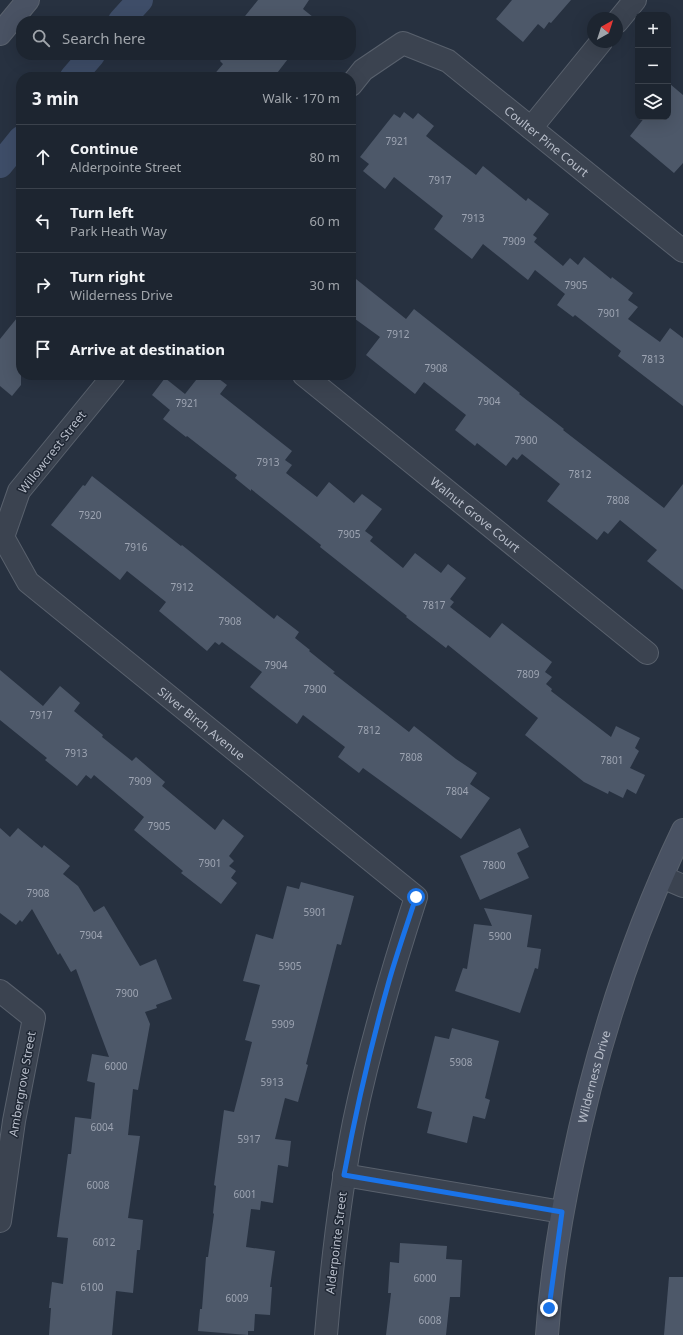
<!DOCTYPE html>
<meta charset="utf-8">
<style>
:root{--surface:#1d2530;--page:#252d38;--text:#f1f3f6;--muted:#a0a5ab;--line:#3b424c}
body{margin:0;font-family:"Noto Sans",sans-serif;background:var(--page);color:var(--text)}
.controls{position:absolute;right:12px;top:12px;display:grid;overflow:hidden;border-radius:8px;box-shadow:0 4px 16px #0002}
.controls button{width:36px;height:36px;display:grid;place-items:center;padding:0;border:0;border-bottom:1px solid var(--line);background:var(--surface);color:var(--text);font:20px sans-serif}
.compass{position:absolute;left:587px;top:12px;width:36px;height:36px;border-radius:50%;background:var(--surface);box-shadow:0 4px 16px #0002;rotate:39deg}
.stop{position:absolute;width:12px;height:12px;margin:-9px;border:3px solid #1a73e8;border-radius:50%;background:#fff}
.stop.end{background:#1a73e8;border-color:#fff;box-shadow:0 1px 4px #0008}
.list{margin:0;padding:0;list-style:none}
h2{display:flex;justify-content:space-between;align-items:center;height:52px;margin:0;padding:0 16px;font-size:17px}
h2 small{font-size:13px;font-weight:400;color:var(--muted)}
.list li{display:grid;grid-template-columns:26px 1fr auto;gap:12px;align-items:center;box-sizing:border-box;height:64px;padding:0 16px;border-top:1px solid var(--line)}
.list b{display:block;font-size:15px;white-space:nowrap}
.list p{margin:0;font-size:13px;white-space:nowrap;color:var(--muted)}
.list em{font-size:13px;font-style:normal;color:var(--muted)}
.icon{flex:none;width:22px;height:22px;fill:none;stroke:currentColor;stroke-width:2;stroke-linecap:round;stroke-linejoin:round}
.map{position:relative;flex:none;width:683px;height:1335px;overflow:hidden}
.search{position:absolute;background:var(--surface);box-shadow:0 4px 16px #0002;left:16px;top:16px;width:340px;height:44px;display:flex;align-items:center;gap:10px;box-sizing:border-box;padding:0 14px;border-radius:16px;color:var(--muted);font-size:15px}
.panel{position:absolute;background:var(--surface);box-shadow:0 4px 16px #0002;left:16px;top:72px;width:340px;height:308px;border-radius:16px}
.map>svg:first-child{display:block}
</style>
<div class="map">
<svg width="683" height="1335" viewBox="0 0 683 1335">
<rect width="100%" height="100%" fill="#273140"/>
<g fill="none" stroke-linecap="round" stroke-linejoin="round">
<!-- canal -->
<g stroke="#3e4d68" stroke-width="26">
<polyline points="121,21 140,0"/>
<polyline points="73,77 92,55"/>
<polyline points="0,165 21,139"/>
</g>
</g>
<!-- building -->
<g fill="#4d5869">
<polygon points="258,0 309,0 303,9 318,21 241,21"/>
<polygon points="512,0 571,0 551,23 549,22 544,29 538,24 523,42 496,19"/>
<polygon points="219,55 291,55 274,77 212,77 223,64 220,61 222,58"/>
<polygon points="670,84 683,95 683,163 674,173 630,136 645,117 668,117 668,87"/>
<polygon points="404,112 413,119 418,113 434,126 426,136 476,175 483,166 526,201 528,198 549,214 533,235 537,238 534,242 563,266 570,258 578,265 584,257 611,279 612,277 633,293 628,300 638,307 628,319 660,342 670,328 683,338 683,406 618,356 621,351 575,315 573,317 557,305 565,294 535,270 528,280 483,244 472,259 434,229 443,216 394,177 385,189 363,171 369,164 360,157 394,114 400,118"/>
<polygon points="351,275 406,319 414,309 520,393 519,394 564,429 563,430 664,508 683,484 683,590 647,561 657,550 620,520 608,534 604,531 597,540 547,501 560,484 522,454 517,460 513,457 506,466 477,443 475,446 455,430 466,415 424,382 415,394 366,355 380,337 351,316"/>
<polygon points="21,313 21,385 12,396 0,386 0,339"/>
<polygon points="200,375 214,375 227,385 220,394 292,451 285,460 292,465 286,473 317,497 329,482 354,503 362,494 382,509 365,531 373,537 370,541 403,568 415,553 441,573 448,564 466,578 450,599 454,602 450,607 490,638 502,623 552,662 545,672 552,677 546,684 552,689 551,691 611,737 616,726 640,738 635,748 639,751 630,768 645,775 636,794 627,789 623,798 609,791 608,794 584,782 525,735 538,718 448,645 446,648 406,617 407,616 320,547 321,545 251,489 251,491 235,478 237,475 187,436 186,437 163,419 170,410 152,395 165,378 185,394"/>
<polygon points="92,476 181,546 182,545 274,619 277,615 299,632 295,638 310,650 309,651 335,672 333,673 409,732 414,726 456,759 477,773 470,784 490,798 461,839 363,768 359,773 338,757 345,747 303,715 297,724 250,687 262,672 222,642 219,645 215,642 207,651 159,611 166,602 127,571 120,580 51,525 83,485 85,486"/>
<polygon points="0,670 43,706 60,686 80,703 74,711 103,735 102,737 132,761 136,757 165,782 162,786 215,830 223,819 244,836 229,856 234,861 229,866 236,871 231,878 237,883 221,904 181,873 183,871 134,830 144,817 94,775 91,779 86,775 77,786 45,760 47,758 0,720"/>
<polygon points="0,828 10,837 18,828 42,848 44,845 70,866 63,874 78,886 94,912 104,906 140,966 156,959 172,999 156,1005 157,1008 145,1012 150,1024 138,1090 133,1089 128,1135 140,1136 128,1218 143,1220 140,1250 137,1250 133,1293 116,1291 112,1335 49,1335 51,1308 49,1308 52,1282 63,1284 68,1238 57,1237 68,1154 71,1154 75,1117 91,1119 95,1083 87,1081 92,1054 109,1057 76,969 71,972 60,953 58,955 32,909 22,922 20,920 16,925 0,913"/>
<polygon points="520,828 529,847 517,853 529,878 480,900 460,856"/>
<polygon points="301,882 354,896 341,945 337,944 306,1064 308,1065 298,1102 285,1098 275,1139 291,1141 288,1167 278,1165 273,1203 261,1201 260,1210 251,1209 246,1247 275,1251 270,1287 272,1287 270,1315 255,1314 254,1331 248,1331 248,1335 198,1331 200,1309 202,1309 206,1257 208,1257 214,1214 213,1213 216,1186 214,1185 224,1110 234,1112 252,1042 245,1040 260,985 243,981 256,934 273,939 287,886 299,889"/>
<polygon points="484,908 532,915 527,947 541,949 538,969 535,968 520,1013 455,991 463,968 467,969 474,924 492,926"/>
<polygon points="452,1028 499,1041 485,1098 490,1100 485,1119 473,1116 467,1143 427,1133 432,1112 417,1108 435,1036 449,1039"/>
<polygon points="400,1243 447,1246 446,1259 462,1260 460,1297 450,1297 446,1335 386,1335 391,1293 388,1293 390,1262 399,1263"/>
<polygon points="669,1277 683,1277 683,1335 664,1335"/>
</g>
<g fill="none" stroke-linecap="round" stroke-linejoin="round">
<!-- street casing -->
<g stroke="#59616d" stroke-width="24">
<g id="street">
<polyline points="617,22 635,0"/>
<path id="s1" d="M351 85 363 70 403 43 448 61 683 251"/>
<polyline points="531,128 601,42"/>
<path id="s2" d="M114 375 19 491 3 537 28 582 416 897C392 971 370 1045 354 1122 340 1192 332 1263 326 1335"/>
<path id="s3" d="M304 375 647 653"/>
<polyline points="662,877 683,886"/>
<polyline points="0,991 34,1018 14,1121 0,1221"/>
<polyline points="344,1175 562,1212"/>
</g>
</g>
<!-- secondary casing -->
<g stroke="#59616d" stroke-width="24">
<g id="secondary">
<polyline points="0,34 28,0"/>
<path id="s4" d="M547 1335C551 1278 560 1221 572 1165 596 1049 632 936 683 830"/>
</g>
</g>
<!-- street -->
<use href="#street" stroke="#3b4350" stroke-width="22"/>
<!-- secondary -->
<use href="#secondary" stroke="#495263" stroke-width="22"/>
</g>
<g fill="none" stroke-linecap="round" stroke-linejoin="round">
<!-- route -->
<path stroke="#1a73e8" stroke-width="5" d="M416 897C407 925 397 953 389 981 371 1045 356 1110 344 1175L562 1212 549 1308"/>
</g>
<g text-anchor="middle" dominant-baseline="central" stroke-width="3" stroke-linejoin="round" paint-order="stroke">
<!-- number labels -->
<g font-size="10" fill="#9da4b2">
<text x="397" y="141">7921</text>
<text x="440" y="180">7917</text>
<text x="473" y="218">7913</text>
<text x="514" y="241">7909</text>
<text x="576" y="285">7905</text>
<text x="609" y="313">7901</text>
<text x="398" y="334">7912</text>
<text x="653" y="359">7813</text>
<text x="436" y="368">7908</text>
<text x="489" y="401">7904</text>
<text x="187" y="403">7921</text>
<text x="526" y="440">7900</text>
<text x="268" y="462">7913</text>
<text x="580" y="474">7812</text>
<text x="618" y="500">7808</text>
<text x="90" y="515">7920</text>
<text x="349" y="534">7905</text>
<text x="136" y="547">7916</text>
<text x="182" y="587">7912</text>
<text x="434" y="605">7817</text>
<text x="230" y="621">7908</text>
<text x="276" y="665">7904</text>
<text x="528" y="674">7809</text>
<text x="315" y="689">7900</text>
<text x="41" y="715">7917</text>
<text x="369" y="730">7812</text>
<text x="76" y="753">7913</text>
<text x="411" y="757">7808</text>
<text x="612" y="760">7801</text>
<text x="140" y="781">7909</text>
<text x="457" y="791">7804</text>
<text x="159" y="826">7905</text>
<text x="210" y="863">7901</text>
<text x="494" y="865">7800</text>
<text x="38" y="893">7908</text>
<text x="315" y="912">5901</text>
<text x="91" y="935">7904</text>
<text x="500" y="936">5900</text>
<text x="290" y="966">5905</text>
<text x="127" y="993">7900</text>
<text x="283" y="1024">5909</text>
<text x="461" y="1062">5908</text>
<text x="116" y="1066">6000</text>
<text x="272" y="1082">5913</text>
<text x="102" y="1127">6004</text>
<text x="249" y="1139">5917</text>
<text x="98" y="1185">6008</text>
<text x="245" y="1194">6001</text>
<text x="104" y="1242">6012</text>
<text x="425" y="1278">6000</text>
<text x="92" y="1287">6100</text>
<text x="237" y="1298">6009</text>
<text x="430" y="1320">6008</text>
</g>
<!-- street labels -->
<g font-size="12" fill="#b8beca" stroke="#202835">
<text stroke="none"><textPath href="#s1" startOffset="243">Coulter Pine Court</textPath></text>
<text transform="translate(52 452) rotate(-52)">Willowcrest Street</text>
<text stroke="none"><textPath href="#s3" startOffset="221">Walnut Grove Court</textPath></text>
<text stroke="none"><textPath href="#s2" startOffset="474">Silver Birch Avenue</textPath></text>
<text stroke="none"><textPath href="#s4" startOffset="263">Wilderness Drive</textPath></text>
<text transform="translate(22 1084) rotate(-80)">Ambergrove Street</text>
<text transform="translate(336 1243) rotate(-83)">Alderpointe Street</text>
</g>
</g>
</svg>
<div class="controls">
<button>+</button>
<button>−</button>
<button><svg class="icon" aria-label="layers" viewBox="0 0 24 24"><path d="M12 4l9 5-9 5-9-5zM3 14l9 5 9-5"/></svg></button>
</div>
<svg class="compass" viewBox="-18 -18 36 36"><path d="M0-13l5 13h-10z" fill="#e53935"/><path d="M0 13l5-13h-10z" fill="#a0a5ab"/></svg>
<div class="stop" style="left:416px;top:897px"></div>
<div class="stop end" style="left:549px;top:1308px"></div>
<div class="search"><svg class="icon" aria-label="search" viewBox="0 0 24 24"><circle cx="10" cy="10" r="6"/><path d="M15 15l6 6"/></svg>Search here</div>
<section class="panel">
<h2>3 min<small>Walk · 170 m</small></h2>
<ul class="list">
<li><svg class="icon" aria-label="ahead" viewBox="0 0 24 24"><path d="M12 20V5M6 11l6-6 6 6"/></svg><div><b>Continue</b><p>Alderpointe Street</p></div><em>80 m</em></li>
<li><svg class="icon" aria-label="left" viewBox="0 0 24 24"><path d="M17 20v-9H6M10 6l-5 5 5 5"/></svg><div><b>Turn left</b><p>Park Heath Way</p></div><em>60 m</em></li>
<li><svg class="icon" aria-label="right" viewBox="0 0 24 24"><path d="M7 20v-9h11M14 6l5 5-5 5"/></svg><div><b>Turn right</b><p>Wilderness Drive</p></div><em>30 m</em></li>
<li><svg class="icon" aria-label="arrive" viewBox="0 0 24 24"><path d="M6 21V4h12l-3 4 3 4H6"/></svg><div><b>Arrive at destination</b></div></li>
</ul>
</section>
</div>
